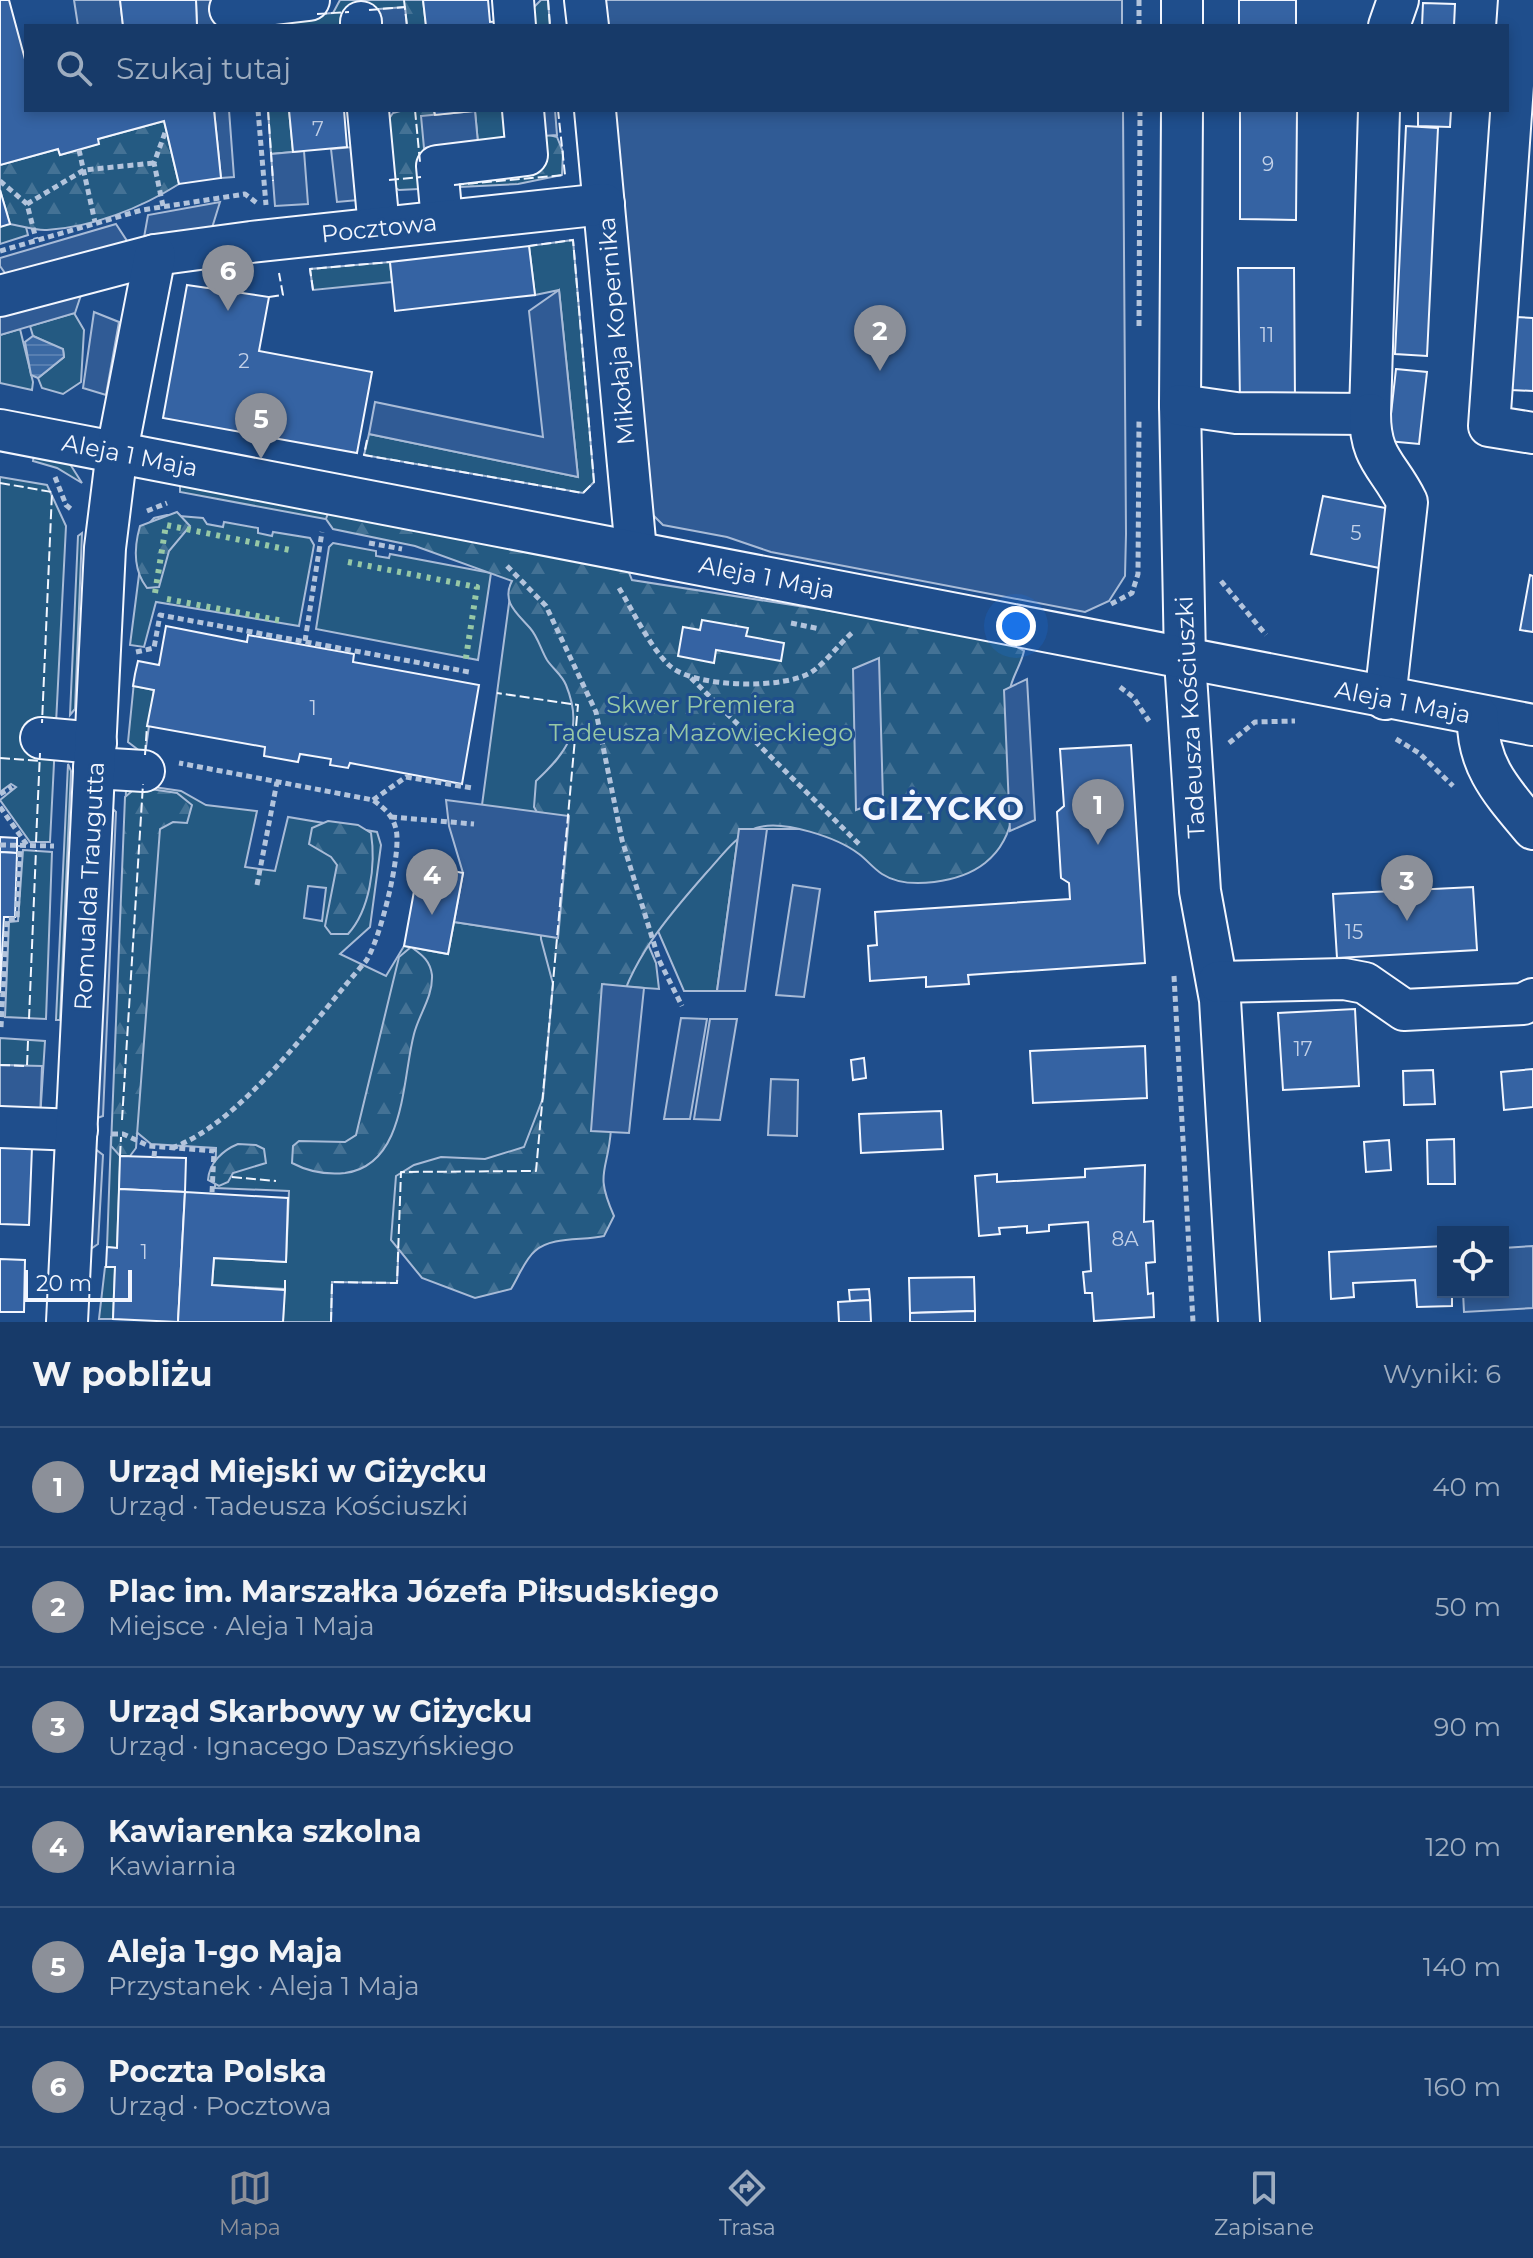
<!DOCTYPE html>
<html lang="pl">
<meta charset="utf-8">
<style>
:root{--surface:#173a69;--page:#20416f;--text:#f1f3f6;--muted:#9eadc0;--line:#36547d;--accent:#8c9099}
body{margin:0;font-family:Montserrat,sans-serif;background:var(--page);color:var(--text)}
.controls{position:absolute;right:24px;bottom:24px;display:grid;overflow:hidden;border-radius:0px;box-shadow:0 4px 12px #0003}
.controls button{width:72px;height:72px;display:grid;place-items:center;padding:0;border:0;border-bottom:2px solid var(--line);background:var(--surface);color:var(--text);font:40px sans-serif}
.scale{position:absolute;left:24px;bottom:20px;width:108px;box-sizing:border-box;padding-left:8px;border:4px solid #f2f6ff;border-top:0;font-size:22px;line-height:28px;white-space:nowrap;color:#f2f6ff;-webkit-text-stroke:6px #1f4e8c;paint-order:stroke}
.you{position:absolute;left:1016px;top:626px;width:28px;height:28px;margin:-20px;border:6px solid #fff;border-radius:50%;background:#1a73e8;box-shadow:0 0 0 12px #1a73e833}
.badge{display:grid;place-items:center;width:52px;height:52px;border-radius:50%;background:var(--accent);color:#fff;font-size:26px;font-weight:700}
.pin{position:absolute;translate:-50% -66px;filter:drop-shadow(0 2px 4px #0008)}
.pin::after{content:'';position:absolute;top:42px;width:28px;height:24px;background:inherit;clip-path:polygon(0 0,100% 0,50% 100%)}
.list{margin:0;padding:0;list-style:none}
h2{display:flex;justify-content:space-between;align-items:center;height:104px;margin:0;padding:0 32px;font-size:34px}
h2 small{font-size:26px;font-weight:400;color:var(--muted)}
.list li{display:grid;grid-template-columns:52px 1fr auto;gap:24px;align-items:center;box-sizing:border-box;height:120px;padding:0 32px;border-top:2px solid var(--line)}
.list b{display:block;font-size:30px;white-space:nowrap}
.list p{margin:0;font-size:26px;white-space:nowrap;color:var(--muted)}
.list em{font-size:26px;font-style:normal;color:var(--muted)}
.icon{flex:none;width:44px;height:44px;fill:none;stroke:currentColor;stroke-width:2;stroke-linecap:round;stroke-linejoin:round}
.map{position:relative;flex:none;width:1533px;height:1322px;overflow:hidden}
.search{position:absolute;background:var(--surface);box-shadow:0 4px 12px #0003;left:24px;right:24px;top:24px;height:88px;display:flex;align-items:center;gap:20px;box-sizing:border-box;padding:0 28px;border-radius:0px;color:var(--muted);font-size:30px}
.sheet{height:824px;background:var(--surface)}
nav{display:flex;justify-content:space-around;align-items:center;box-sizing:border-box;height:112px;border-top:2px solid var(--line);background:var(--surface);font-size:22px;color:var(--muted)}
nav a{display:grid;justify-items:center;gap:4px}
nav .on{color:var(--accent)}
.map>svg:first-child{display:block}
</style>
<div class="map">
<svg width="1533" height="1322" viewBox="0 0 1533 1322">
<defs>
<pattern id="forest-firs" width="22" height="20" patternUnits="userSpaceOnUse" patternTransform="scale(2)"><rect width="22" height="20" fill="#245a82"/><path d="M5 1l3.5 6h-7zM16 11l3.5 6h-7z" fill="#447295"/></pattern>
<pattern id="water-rules" width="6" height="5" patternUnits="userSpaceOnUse" patternTransform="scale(2)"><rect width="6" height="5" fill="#3b69a3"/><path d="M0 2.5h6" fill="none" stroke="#587fb1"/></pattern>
</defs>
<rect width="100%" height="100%" fill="#1f4e8c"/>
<!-- grass -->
<g fill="#245a82" stroke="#a8bbd7" stroke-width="2" fill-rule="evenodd">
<polygon points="340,0 423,0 426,26 262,26 261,18 333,13"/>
<polygon points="541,0 548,0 550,26 535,26 533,8"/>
<polygon points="268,110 289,110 293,152 271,154"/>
<polygon points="508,110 505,140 478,143 475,111"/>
<polygon points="23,215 28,235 0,244 0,227"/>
<polygon points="573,240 594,482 583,493 364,455 369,434 578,477 559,290 535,295 529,246"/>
<polygon points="390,262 392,282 313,290 310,269"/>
<polygon points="74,313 84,330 81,382 63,394 42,388 38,378 64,357 63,350 33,336 30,326"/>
<polygon points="20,329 33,382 32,390 0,383 0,335"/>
<polygon points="34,455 70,464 82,483 57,468 33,461"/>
<polygon points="0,477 47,485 66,526 50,842 30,842 0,800 16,787 11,784 0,792"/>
<polygon points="180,484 481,542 487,549 180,492"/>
<polygon points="167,515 203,518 207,524 223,527 224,522 258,528 258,533 272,536 273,532 310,538 314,545 299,626 156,602 144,647 130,645 145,528 154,518"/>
<polygon points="82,533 75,709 70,715 78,536"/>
<polygon points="333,543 376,551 376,556 389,558 390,554 491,573 478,660 316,629 329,547"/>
<path d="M512 581 606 592 833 829H739L717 991H684L648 908 634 911 656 963 659 989 602 985 536 1171 402 1172 397 1283 332 1282 331 1322H283L284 1289 212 1285 214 1258 286 1262 289 1191 215 1188 216 1148 151 1144 122 1120 126 783 181 791 206 805 257 811 245 867 275 871 288 817 377 832 381 845 370 927 340 954 386 976 404 946 448 954 454 922 557 937 482 805ZM308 886 326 888 322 921 304 918Z"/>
<polygon points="134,682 134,686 154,690 145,755 128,742"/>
<polygon points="68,764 71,771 60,1020 56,1020"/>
<polygon points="23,850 52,852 46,1019 5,1017 9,922 18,921"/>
<polygon points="0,1038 45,1041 40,1119 27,1066 0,1065"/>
<polygon points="111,1137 121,1137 117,1248 107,1247"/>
<polygon points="105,1267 115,1267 113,1319 99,1319"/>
</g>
<!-- forest -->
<g fill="url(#forest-firs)" stroke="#a8bbd7" stroke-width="2">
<polygon points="366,0 423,0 426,26 396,26 364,5"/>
<path d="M404 110H434L437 136C448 139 464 147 475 145 509 140 520 126 557 137L563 152 562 175 518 184 399 190 385 181 378 134 393 113Z"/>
<path d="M164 121 179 184C141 208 93 227 47 230 36 231 22 226 10 224L0 190V165L58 149 60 155 98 144V139Z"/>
<path d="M177 512 190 526 169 551 159 587 147 588C133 570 134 547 140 526Z"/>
<path d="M328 513 626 565 632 580 1003 638 1024 651C1021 665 1011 679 1010 690 1002 744 1037 822 985 863 961 882 908 891 882 874 873 868 867 860 859 854 838 838 783 819 756 828 736 835 721 857 707 872 669 915 628 962 616 1020 609 1054 612 1094 611 1129 608 1173 594 1171 614 1216L604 1236C583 1241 552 1236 535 1251 525 1259 518 1278 511 1289L475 1298 422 1278 391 1240 396 1176 414 1165 441 1157 485 1159 524 1147 543 1098 553 984 541 939 540 903 550 835 534 807 536 781C568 751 584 729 566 685 562 675 553 669 547 660 541 650 538 637 530 628 517 613 501 602 512 581L415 546 333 529 326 519Z"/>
<polygon points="137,787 177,793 192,805 187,823 173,822 160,829 136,1148 130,1156 120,1156 111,1146 125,797"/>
<path d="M328 821 358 825 371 833C376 865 370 910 348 934H331L325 926 337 865 331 857 309 844 312 828Z"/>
<path d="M411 947C422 955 430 960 432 975 433 997 419 1014 414 1034 402 1079 406 1165 345 1173 325 1175 309 1172 292 1163L293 1146 299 1141 345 1142 356 1135 399 957Z"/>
<path d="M238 1144 256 1145 264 1149 266 1163 233 1173 228 1182 219 1186 208 1180C209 1163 223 1150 238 1144Z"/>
</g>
<!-- parking -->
<g fill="#305b95" stroke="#a8bbd7" stroke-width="2">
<polygon points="74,0 120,0 123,26 78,26"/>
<polygon points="196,0 219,0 221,26 197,26"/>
<polygon points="602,0 1122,0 1122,26 604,26"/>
<polygon points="405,7 407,26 354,26 352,11"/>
<polygon points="214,110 229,110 234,177 221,178"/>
<polygon points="541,110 555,110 557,135 543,136"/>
<polygon points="612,110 1123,110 1126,534 1125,576 1109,601 1085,612 771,552 727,537 663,525 649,511"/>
<polygon points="475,111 478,143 424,148 421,116"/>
<polygon points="365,146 369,199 337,202 331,149"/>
<polygon points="304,151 308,204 275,206 271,154"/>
<polygon points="220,202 211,231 143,243 148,215"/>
<polygon points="116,224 131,247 10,280 0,266 0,258"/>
<polygon points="85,283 75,313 0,335 0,308"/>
<polygon points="559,290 578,477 369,434 375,402 543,437 529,311"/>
<polygon points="94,312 119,322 106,395 83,388"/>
<polygon points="879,658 883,800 856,810 853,669"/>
<polygon points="1027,679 1035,820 1010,831 1004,690"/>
<polygon points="103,799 116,812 103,1116 89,1121"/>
<polygon points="446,800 569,816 558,938 454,922 463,873 449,826"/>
<polygon points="739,829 767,829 745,991 717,991"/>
<polygon points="793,885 820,889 804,997 776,995"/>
<polygon points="602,984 644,988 629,1133 591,1131"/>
<polygon points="681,1018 707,1019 690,1119 664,1119"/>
<polygon points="710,1019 737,1019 720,1120 694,1119"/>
<polygon points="0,1065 42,1066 40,1119 0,1116"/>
<polygon points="771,1079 798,1080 797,1136 768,1135"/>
<polygon points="89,1144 103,1155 98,1244 85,1253"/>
<polygon points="1533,1246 1533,1308 1464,1312 1463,1292 1503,1292 1503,1248"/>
</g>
<!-- water -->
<polygon fill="url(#water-rules)" stroke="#a8bbd7" stroke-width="2" points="33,336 63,349 64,357 38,378 31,375 25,342"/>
<!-- building -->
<g fill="#3563a3" stroke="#f2f6ff" stroke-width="2">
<polygon points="0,0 9,0 26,63 26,110 214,110 221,178 179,184 164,121 98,139 99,144 60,155 58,149 0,165"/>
<polygon points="120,0 196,0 197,26 123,26"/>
<polygon points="423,0 488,0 490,22 502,21 502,26 426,26"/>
<rect x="1239" y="0" width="57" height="26"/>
<polygon points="1423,3 1455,4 1454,26 1422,26"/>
<polygon points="289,110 344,110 347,147 293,152"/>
<polygon points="434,110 483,110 435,115"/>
<polygon points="1240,110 1297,110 1296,220 1240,219"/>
<polygon points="1418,110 1451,110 1450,127 1418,126"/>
<polygon points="1406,126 1438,128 1427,356 1395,354"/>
<polygon points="0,190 10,224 0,227"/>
<polygon points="529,246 535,295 395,311 390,262"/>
<polygon points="1238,268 1294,268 1295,401 1240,402"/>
<polygon points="187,285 269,297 259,351 372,372 357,453 163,418"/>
<polygon points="1516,317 1533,318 1533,391 1511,390"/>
<polygon points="1396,369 1427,372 1419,444 1388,441"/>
<polygon points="1323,496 1401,511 1389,570 1311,554"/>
<polygon points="1530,575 1533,576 1533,632 1520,630"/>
<polygon points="702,620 748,628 746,636 784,643 781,661 716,650 714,663 678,656 683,627 700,630"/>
<polygon points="166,626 247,642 248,635 354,654 353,662 479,685 462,784 350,763 348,768 330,765 331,759 300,754 298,762 264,756 265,747 147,726 154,690 133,686 135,674 138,661 159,665"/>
<polygon points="1131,745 1145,963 968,975 969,984 926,987 926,977 870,981 868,946 877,945 875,912 1070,899 1069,883 1061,878 1057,812 1064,806 1060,749"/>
<polygon points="0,837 17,838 17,853 0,852"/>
<polygon points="0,852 17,853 15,917 4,917 0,993"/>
<polygon points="419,864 463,873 448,954 404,946"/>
<polygon points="1473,887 1477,950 1337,958 1333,894"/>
<polygon points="1355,1009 1359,1086 1283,1090 1278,1013"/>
<polygon points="1145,1046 1147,1098 1033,1103 1030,1051"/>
<polygon points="864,1058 866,1078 853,1080 851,1060"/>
<polygon points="1533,1069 1533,1107 1504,1110 1501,1072"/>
<polygon points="1433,1070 1435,1104 1404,1105 1403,1071"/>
<polygon points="941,1111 943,1149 861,1153 859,1114"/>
<polygon points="1454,1139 1455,1184 1428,1184 1427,1140"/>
<polygon points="1389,1140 1391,1170 1366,1172 1364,1142"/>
<polygon points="0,1146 32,1147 29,1225 0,1224"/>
<polygon points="120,1156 186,1158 185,1192 119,1189"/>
<polygon points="1145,1165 1144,1222 1153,1221 1155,1262 1146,1263 1148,1294 1153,1293 1154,1317 1094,1321 1092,1293 1085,1293 1083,1272 1091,1271 1088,1222 1049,1225 1049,1231 1027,1233 1027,1226 999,1228 1000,1234 979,1236 975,1176 997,1174 997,1182 1085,1177 1085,1169"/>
<polygon points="119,1189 185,1192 178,1322 113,1319 115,1267 106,1267 107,1247 117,1248"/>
<polygon points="185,1192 288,1198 286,1262 214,1258 212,1285 285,1290 283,1322 178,1322"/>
<polygon points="1443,1246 1443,1292 1452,1292 1452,1306 1417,1307 1415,1280 1353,1283 1354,1297 1331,1299 1329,1252"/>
<polygon points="0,1259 25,1260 24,1312 0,1312"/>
<polygon points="974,1277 975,1311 910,1313 909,1278"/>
<polygon points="869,1289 870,1300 850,1301 849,1290"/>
<polygon points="870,1300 871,1322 839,1322 838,1302"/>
<polygon points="975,1311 975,1322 910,1322 910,1313"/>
</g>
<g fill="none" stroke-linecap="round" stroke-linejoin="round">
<!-- minor casing -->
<g stroke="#f2f6ff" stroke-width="44">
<g id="minor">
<polyline points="513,0 515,26"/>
<polyline points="585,0 588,26"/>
<polyline points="1182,0 1182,26"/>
<polyline points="1519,0 1489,426 1533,433"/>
<polyline points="230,9 309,0"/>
<polyline points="361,22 361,26"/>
<polyline points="1389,26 1398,0"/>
<polyline points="368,110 379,228"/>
<polyline points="595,110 636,551"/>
<polyline points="1182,110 1180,405 1185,660 1200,891 1220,1000 1239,1322"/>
<polyline points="442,221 437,166 527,155 523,110"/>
<polyline points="0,296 155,255 251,242 604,204"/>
<polyline points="1180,405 1236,413 1370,414 1379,110"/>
<path d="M1370 414C1370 460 1389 465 1407 502L1385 699"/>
<polyline points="0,430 1533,725"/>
<path d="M1478 716C1476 765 1503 793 1533 829"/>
<polyline points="41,738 96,743"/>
<polyline points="94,768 144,771"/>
<polyline points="1218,982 1344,979 1365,983 1404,1010 1523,1004 1533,999"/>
<polyline points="0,1127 77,1130"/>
<polyline points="67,1322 105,548 117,451 155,255"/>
</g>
</g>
<!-- path -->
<g stroke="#b3c4dc" stroke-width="5" stroke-dasharray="6 4" stroke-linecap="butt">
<polyline points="1139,0 1139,26"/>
<polyline points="258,110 266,205"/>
<polyline points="79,150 95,222"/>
<polyline points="0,181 27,204 36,239"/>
<polyline points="27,204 84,170 154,163"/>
<polyline points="163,206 154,163 166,130"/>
<polyline points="0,251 142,210 245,194 257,203"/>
<polyline points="1139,326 1140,110"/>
<polyline points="55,477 66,505 72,510"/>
<polyline points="147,511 167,503"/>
<polyline points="369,543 402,549"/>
<polyline points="507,566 546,606 596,712 622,840 659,960 682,1006"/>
<polyline points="1221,581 1266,635"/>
<path d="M619 588C633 611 651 649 670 666 694 688 787 690 813 671 827 661 839 644 853 632"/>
<polyline points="1111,604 1132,593 1138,574 1139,420"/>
<polyline points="791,623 820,629"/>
<polyline points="305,641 322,532"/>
<polyline points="136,652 154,648 160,615 469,672"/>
<polyline points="691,678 860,845"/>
<polyline points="1120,687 1133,697 1149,721"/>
<polyline points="1396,739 1419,753 1453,786"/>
<polyline points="1229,743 1255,722 1295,721"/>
<polyline points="0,794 12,787"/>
<polyline points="373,800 406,777 472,788"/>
<polyline points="0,807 27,845"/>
<polyline points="391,817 474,824"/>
<polyline points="0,845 54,846"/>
<polyline points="257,885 277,782"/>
<polyline points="1174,976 1193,1322"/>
<polyline points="1,1027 7,919 17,919 20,845"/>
<polyline points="112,1134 123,1134 149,1146 214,1151 212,1193"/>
<path d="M172 1148C243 1122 315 1019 366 961 380 940 402 853 396 829 392 814 385 809 373 800L179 763"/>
<polyline points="154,1157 155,1147"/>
</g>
<!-- minor -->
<use href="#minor" stroke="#1f4e8c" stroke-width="40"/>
<!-- hedge -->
<g stroke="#97c8a6" stroke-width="6" stroke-dasharray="4 6" stroke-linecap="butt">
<polyline points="348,562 477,587 465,664"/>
<polyline points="155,593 166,525 290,550"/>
<polyline points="167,599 283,621"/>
</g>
<!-- fence -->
<g stroke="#f2f6ff" stroke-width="2" stroke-dasharray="10 4" stroke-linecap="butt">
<polyline points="404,0 407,26"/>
<polyline points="548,0 550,26"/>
<polyline points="369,10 405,7"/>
<polyline points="317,14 349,12"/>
<polyline points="268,110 273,181"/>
<polyline points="415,110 420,162"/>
<polyline points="389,180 421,177"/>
<polyline points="454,185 565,175 558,110"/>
<polyline points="313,290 310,269 390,262"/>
<polyline points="269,297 283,295 279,273"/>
<polyline points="367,440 364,455 583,493 594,482 573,240 529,246"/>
<polyline points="0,483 52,492 42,723"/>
<polyline points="145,755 147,726"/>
<polyline points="0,758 40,761"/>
<polyline points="36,842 40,753"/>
<polyline points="29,1019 36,850"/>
<polyline points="0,1065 27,1066 28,1041"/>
<polyline points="122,1120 143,784"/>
<polyline points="120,1156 121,1137"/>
<polyline points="232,1177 276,1181"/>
<polyline points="285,1290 285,1277"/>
<polyline points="331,1322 332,1282 397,1283 401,1172 536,1171 578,705 497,693"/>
</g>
</g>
<g text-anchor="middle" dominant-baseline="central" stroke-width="6" stroke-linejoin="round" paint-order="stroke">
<!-- number labels -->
<g font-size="20" fill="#c3d1e8">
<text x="318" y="129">7</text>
<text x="1268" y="164">9</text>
<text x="1267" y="335">11</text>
<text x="244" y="361">2</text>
<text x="1356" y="533">5</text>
<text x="313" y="708">1</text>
<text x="1354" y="932">15</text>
<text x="1303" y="1049">17</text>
<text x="1125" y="1239">8A</text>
<text x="144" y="1252">1</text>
</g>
<!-- street labels -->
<g font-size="24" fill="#f2f6ff" stroke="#1f4e8c">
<text transform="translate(379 228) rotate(-6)">Pocztowa</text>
<text transform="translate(616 331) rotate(-95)">Mikołaja Kopernika</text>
<text transform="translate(130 455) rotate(11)">Aleja 1 Maja</text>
<text transform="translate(767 577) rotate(11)">Aleja 1 Maja</text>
<text transform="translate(1403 702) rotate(11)">Aleja 1 Maja</text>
<text transform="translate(1190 717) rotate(-93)">Tadeusza Kościuszki</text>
<text transform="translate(89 886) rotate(-87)">Romualda Traugutta</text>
</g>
<!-- park labels -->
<g font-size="24" fill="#97c8a6" stroke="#1f4e8c">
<text x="701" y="704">Skwer Premiera<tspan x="701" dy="28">Tadeusza Mazowieckiego</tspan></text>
</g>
<!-- district labels -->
<g font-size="32" font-weight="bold" letter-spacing="2" fill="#f2f6ff" stroke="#1f4e8c">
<text x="944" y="808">GIŻYCKO</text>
</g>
</g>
</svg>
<div class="controls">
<button><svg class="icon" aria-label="locate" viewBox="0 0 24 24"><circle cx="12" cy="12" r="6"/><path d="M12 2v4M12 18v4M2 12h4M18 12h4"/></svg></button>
</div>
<div class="scale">20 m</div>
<div class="you"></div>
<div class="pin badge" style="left:1098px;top:845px">1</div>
<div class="pin badge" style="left:880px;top:371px">2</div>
<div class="pin badge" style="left:1407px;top:921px">3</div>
<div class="pin badge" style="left:432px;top:915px">4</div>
<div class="pin badge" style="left:261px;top:459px">5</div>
<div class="pin badge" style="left:228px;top:311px">6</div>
<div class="search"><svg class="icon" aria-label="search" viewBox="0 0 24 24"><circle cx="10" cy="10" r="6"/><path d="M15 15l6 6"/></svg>Szukaj tutaj</div>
</div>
<section class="sheet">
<h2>W pobliżu<small>Wyniki: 6</small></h2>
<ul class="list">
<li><span class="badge">1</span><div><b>Urząd Miejski w Giżycku</b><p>Urząd · Tadeusza Kościuszki</p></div><em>40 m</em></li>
<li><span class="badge">2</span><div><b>Plac im. Marszałka Józefa Piłsudskiego</b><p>Miejsce · Aleja 1 Maja</p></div><em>50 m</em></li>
<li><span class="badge">3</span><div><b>Urząd Skarbowy w Giżycku</b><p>Urząd · Ignacego Daszyńskiego</p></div><em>90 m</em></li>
<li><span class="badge">4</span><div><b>Kawiarenka szkolna</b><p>Kawiarnia</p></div><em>120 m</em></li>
<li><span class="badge">5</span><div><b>Aleja 1-go Maja</b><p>Przystanek · Aleja 1 Maja</p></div><em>140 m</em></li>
<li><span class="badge">6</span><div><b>Poczta Polska</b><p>Urząd · Pocztowa</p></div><em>160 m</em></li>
</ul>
</section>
<nav>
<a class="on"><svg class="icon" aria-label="map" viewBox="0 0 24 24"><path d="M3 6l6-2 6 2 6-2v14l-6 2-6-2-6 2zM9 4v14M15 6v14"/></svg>Mapa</a>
<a><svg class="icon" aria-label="directions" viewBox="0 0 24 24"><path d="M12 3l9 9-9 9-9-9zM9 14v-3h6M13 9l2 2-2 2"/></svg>Trasa</a>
<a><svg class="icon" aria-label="saved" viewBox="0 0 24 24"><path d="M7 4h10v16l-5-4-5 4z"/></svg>Zapisane</a>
</nav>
